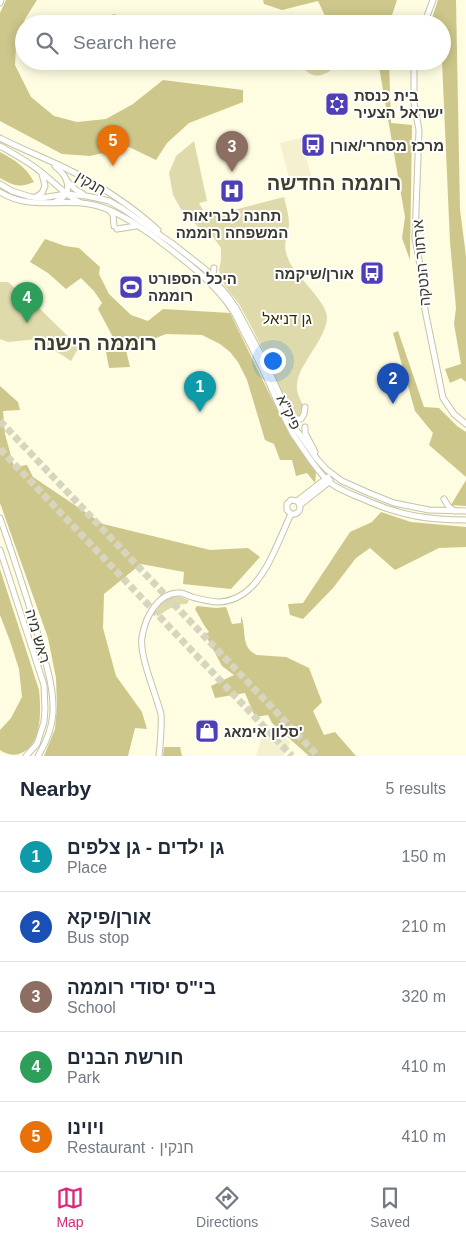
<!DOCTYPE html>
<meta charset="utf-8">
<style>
:root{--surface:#fff;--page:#f6f6f7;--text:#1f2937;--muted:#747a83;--line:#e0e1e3;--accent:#db2777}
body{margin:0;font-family:Helvetica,"Noto Sans Hebrew",sans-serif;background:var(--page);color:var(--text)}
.you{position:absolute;left:272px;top:360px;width:18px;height:18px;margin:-12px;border:4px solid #fff;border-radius:50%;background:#1a73e8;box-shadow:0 0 0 8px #1a73e833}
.badge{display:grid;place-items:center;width:32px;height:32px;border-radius:50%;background:var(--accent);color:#fff;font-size:16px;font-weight:700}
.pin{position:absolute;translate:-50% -41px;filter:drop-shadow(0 1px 2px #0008)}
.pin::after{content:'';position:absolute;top:26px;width:18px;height:15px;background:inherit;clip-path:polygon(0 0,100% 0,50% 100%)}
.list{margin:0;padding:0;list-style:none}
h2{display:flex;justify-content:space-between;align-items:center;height:65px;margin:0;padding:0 20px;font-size:21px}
h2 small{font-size:16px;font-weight:400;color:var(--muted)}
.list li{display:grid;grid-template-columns:32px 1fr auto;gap:15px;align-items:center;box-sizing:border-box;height:70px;padding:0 20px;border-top:1px solid var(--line)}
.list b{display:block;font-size:19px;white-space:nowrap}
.list p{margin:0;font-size:16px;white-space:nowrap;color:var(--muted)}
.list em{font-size:16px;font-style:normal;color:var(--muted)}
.icon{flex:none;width:28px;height:28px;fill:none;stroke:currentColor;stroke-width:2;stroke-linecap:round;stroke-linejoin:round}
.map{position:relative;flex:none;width:466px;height:756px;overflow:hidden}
.search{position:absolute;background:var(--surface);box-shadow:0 2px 12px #0003;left:15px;right:15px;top:15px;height:55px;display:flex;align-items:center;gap:12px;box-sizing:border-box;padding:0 18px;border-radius:28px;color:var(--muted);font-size:19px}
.sheet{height:415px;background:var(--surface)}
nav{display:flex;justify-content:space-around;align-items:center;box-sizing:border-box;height:70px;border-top:1px solid var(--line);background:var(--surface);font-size:14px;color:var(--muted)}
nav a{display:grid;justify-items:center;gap:2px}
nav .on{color:var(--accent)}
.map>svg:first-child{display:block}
</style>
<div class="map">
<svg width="466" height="756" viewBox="0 0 466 756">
<rect width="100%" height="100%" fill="#fefce1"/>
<!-- built -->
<g fill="#f5f1cf">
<polygon points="301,138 311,176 290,182 280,143"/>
<polygon points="277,732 291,742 283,756 256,756 262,737 268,733"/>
</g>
<!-- green -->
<g fill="#dfdaab">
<path d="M302 61H331L335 67C332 69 328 73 324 74 314 79 303 72 302 61Z"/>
<path d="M194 141 207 201 199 203 207 217 284 197C286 206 289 215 289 224 288 239 281 243 289 261 296 276 327 302 327 317 327 335 305 359 299 375 297 381 296 388 298 394 301 403 308 410 298 417L291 413 267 358 250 324 239 304 225 286 220 275 219 270 221 260V248L213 237 204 233 181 209 173 195 169 173 176 156Z"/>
<polygon points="0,282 8,282 39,308 79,347 71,361 37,339 8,342 0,339"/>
<path d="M177 596 189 600 187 604C174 604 167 610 157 617 156 602 165 600 177 596Z"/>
</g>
<!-- forest -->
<g fill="#cec78c">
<polygon points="6,0 37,0 25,19 16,45 15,65 31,97 54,116 77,122 106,119 133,104 163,80 243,90 243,102 189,123 167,143 156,160 129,147 90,156 62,154 0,121 0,13"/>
<polygon points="263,0 397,0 389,24 358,24 326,18 318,1 282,10 264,4"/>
<polygon points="438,0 456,0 460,210 466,256 466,382 461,378 450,383 445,369 461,364 454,324 456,308 450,242 442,61 442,24 430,24"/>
<polygon points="114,14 125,18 128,24 93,24"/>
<polygon points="378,61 389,61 391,123 412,125 410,260 402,238 405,217"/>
<path d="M0 152C15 160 26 167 34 182 19 188 14 186 0 178Z"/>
<polygon points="45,239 65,246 79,248 100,267 99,274 109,294 131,315 148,321 163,309 230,313 289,434 316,473 315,483 307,473 296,476 292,460 280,460 274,444 265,440 247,380 238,362 230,352 220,344 202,335 166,334 126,350 130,367 109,368 105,346 115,341 98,309 102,303 94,291 81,278 66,289 48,273 30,262"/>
<polygon points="398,331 424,407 439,408 457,426 466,432 466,477 429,445 433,433 415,411 393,333"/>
<polygon points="0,386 18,402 20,410 3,411 5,434 14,467 27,465 33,477 103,524 210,550 248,548 260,557 231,589 183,584 184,572 141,564 104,594 103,628 116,676 142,712 147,729 135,728 128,756 44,756 55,729 57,707 56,678 48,638 0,503"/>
<polygon points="466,480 466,506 451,505"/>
<polygon points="381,512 411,522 466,527 466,547 439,548 395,570 370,548 356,558 333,588 303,619 290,615 288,604 303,603 350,532 372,522"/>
<path d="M0 569 39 690C41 709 43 747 19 754 13 756 6 754 0 750V730L11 718 22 697 19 669 10 641 0 615Z"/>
<path d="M197 606 216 608 226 607 232 624 241 623V616C247 630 240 648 257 655L286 657 309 668 322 702 313 711 324 735 335 732 356 756H309L272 723 268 715 255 717 245 693 215 698 211 686 234 675 222 666 205 634 209 632 204 625 195 609Z"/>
<polygon points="164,747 180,747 182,756 163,756"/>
</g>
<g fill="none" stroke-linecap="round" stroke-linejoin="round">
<!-- highway-tunnel -->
<g stroke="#d7d5be" stroke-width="7" stroke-dasharray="7 3.5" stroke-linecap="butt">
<polyline points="0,421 318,756"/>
<polyline points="0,449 292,756"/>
</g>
<!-- secondary casing -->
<g stroke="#c5c3a9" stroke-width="7">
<g id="secondary">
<polyline points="0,3 1,0"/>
<polyline points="424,24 433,0"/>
<polyline points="414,61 414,103 419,130 415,238 420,265 425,310 443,398 454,414 466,424"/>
<path d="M0 138C23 150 48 159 71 171 100 185 134 208 158 230"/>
<path d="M0 146C14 154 29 162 41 172 54 182 64 194 79 202"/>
<polyline points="67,181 75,189 83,194"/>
<polyline points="0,184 12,191 31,197 41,198 66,194 86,196 101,199 109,201 123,209 173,244 206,270 227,295 236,308 264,360 295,428 317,459 326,469 342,481 369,493 394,503 429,510 466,511"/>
<path d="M0 192C29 210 58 199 89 204 111 207 135 223 153 236 181 258 213 280 233 311 238 319 242 329 247 338 255 354 263 369 270 385 277 401 284 419 293 434 298 442 304 450 310 459 316 467 323 478 332 484 343 492 357 496 370 502 403 516 430 520 466 520"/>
<polyline points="36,197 42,193 45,186 42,174"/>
<path d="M55 202C75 194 69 177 55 166"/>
<polyline points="110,211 113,215 114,226"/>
<polyline points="117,229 136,226"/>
<polyline points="214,268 213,275 214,278"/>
<polyline points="289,414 295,419 301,419 304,414 305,407"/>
<polyline points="305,427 305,433 315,452"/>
<polyline points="444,499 449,507 455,511"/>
<polyline points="297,501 328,477"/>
<polyline points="300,505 329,482 330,480"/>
<polyline points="291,514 287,510 287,504 291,500 297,501"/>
<path d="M291 514C297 515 302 510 299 504"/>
<path d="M0 518C13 555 25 592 37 631 44 658 54 684 53 713 52 728 46 743 38 756"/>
<polyline points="0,550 44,685 45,709 44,722 37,744 26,756"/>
<path d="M159 756C160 747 162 722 161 714 156 694 139 656 142 637 145 618 158 591 181 593 185 594 189 596 192 597 211 602 225 606 243 594 267 578 279 539 291 514"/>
</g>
</g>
<!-- secondary -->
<use href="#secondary" stroke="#fff" stroke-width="5"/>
</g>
<!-- icons -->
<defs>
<g id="synagogue-square" transform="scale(1.25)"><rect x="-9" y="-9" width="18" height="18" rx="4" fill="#4f3fb7" stroke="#fff"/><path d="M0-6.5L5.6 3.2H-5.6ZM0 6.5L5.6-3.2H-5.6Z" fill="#fff"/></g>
<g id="bus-square" transform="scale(1.25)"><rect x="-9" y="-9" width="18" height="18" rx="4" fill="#4f3fb7" stroke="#fff"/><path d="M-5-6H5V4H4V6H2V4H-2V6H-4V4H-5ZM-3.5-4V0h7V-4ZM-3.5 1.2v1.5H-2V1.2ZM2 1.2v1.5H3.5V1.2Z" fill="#fff"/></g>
<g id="hospital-square" transform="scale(1.25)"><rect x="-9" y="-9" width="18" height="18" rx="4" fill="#4f3fb7" stroke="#fff"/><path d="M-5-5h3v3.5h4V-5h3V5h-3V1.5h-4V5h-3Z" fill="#fff"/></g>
<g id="stadium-square" transform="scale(1.25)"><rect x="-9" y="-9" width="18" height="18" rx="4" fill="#4f3fb7" stroke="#fff"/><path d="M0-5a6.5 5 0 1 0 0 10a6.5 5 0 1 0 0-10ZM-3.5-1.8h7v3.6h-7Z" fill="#fff"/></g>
<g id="shop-square" transform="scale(1.25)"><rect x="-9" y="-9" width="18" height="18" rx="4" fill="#4f3fb7" stroke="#fff"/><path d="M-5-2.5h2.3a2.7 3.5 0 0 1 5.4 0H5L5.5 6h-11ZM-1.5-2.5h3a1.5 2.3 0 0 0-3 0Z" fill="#fff"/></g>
</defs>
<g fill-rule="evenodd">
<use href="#synagogue-square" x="337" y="104"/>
<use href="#bus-square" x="313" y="145"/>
<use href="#hospital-square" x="232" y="191"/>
<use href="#bus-square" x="372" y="273"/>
<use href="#stadium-square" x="131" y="287"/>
<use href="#shop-square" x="207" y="731"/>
</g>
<g text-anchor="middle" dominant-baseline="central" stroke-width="4" stroke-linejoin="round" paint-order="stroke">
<!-- poi labels -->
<g font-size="15" font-weight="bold" fill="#3b3a30" stroke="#fff" text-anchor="start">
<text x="354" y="95">בית כנסת<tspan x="354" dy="17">ישראל הצעיר</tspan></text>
<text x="330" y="145">מרכז מסחרי/אורן</text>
<text x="232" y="215" text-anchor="middle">תחנה לבריאות<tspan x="232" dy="17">המשפחה רוממה</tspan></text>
<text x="354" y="273" text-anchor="end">אורן/שיקמה</text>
<text x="148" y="278">היכל הספורט<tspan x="148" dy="17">רוממה</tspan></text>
<text x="224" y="731">סלון אימאג'</text>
</g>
<!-- street labels -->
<g font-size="15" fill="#3b3a30" stroke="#fff">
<text transform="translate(91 183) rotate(31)">חנקין</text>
<text transform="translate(421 263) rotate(-95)">ארתור הנטקה</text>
<text transform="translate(289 412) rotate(64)">פיק"א</text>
<text transform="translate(38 636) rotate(74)">ראש מיה</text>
</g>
<!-- park labels -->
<g font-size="15" fill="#322d00" stroke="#fff">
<text x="287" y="318">גן דניאל</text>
</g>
<!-- district labels -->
<g font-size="20" font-weight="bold" fill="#413e28" stroke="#fff">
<text x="334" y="183">רוממה החדשה</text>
<text x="95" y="343">רוממה הישנה</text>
</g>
</g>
</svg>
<div class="you"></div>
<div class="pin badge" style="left:200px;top:412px;background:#0f9aa8">1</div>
<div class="pin badge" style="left:393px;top:404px;background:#1a4fb4">2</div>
<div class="pin badge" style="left:232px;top:172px;background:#8d6e63">3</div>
<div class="pin badge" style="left:27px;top:323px;background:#2e9e5b">4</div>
<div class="pin badge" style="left:113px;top:166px;background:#e8710a">5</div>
<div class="search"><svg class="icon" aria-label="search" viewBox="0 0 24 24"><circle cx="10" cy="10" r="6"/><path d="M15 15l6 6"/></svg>Search here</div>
</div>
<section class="sheet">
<h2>Nearby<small>5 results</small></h2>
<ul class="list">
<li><span class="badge" style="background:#0f9aa8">1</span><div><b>גן ילדים - גן צלפים</b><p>Place</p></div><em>150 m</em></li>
<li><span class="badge" style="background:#1a4fb4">2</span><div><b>אורן/פיקא</b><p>Bus stop</p></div><em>210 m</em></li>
<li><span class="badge" style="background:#8d6e63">3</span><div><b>בי&quot;ס יסודי רוממה</b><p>School</p></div><em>320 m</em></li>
<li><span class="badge" style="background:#2e9e5b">4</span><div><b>חורשת הבנים</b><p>Park</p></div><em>410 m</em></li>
<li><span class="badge" style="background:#e8710a">5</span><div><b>ויוינו</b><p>Restaurant · חנקין</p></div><em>410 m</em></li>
</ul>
</section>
<nav>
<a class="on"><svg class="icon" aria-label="map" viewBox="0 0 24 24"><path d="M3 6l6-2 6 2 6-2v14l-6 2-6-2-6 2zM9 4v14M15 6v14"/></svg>Map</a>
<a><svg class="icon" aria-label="directions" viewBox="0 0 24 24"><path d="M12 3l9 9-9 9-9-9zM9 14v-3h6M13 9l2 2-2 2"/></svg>Directions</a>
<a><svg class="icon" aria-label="saved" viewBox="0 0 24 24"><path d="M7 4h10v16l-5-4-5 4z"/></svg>Saved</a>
</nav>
